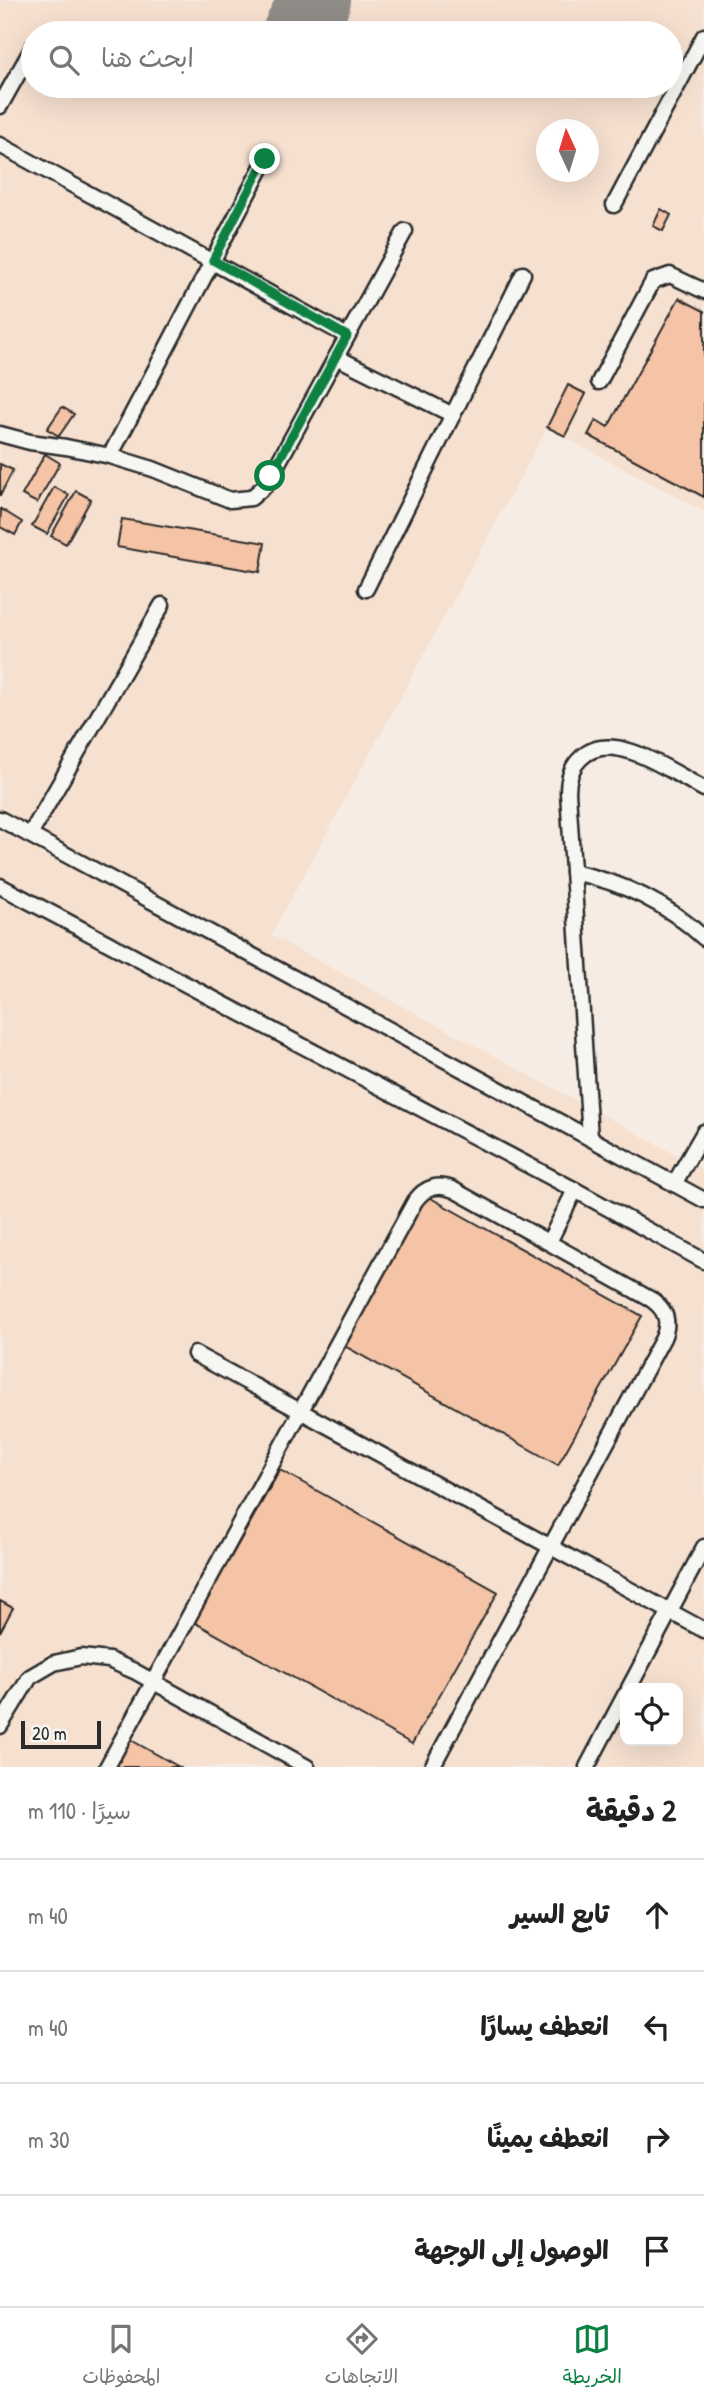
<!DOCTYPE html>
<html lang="ar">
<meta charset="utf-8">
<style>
:root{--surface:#fff;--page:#f2f2f2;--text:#222;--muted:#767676;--line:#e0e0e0;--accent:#0b8043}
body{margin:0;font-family:"Patrick Hand","Playpen Sans Arabic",sans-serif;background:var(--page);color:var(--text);direction:rtl}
.controls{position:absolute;right:21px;bottom:21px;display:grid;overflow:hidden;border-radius:14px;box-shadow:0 7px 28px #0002}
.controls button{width:63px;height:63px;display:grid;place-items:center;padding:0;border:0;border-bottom:2px solid var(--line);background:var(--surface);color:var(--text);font:35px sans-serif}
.compass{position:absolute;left:536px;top:119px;width:63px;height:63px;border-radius:50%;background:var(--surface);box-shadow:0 7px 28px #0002;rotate:356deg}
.scale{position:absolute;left:21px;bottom:18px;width:80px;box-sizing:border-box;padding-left:7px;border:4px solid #2b2b2b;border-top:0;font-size:19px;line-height:24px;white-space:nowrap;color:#2b2b2b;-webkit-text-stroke:5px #f6f6f2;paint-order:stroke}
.stop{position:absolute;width:21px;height:21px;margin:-16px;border:5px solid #0b8043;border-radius:50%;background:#fff}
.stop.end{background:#0b8043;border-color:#fff;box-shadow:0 2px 7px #0008}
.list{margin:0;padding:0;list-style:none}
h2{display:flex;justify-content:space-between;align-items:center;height:91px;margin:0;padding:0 28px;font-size:30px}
h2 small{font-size:23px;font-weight:400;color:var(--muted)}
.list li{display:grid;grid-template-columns:46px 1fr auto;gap:21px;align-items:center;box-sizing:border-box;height:112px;padding:0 28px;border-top:2px solid var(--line)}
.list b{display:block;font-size:26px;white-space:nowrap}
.list em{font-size:23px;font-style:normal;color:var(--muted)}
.icon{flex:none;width:38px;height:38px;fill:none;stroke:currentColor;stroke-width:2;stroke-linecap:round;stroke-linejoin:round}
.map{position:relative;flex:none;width:704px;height:1767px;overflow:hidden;direction:ltr}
.search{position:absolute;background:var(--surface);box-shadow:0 7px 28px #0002;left:21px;right:21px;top:21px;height:77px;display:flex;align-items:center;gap:18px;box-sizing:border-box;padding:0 24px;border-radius:38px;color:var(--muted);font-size:26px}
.sheet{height:539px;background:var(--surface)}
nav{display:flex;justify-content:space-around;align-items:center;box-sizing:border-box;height:98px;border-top:2px solid var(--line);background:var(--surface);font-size:19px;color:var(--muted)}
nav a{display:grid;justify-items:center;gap:4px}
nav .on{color:var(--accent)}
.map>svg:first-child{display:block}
</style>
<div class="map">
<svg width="704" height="1767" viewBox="0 0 704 1767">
<rect width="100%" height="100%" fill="#f6ece3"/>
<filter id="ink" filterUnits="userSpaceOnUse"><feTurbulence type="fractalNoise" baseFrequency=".0143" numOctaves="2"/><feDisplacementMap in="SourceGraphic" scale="14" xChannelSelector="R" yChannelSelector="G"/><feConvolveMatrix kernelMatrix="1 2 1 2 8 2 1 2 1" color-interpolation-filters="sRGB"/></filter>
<g filter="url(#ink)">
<!-- built -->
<path fill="#f6e0d0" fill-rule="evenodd" d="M0 0H704V511L547 428 271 935 704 1170V1767H0ZM33 33H671V86H33ZM546 130H588V172H546ZM625 1688H678V1741H625Z"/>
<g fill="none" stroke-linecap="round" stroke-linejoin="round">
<!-- taxiway -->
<polyline stroke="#908c87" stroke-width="72" points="299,31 315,0"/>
</g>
<!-- building -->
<g fill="#f5c3a5" stroke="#2b2b2b" stroke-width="2">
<polygon points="661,209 671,215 663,231 653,226"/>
<polygon points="679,298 704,311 704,497 588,435 596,420 608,427"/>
<polygon points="568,385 586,394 565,436 547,427"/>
<polygon points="62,407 74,414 59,436 47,429"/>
<polygon points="45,454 60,463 37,503 22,495"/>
<polygon points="0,464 13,470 0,496"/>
<polygon points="54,487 69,495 47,534 32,526"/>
<polygon points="76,491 91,499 66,544 51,536"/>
<polygon points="1,509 22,522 15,535 0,527"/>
<polygon points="122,519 265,543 260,572 117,547"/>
<polygon points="427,1196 642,1316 558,1465 343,1345"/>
<polygon points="280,1470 498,1592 412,1744 194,1622"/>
<polygon points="0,1601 13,1608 0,1632"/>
<polygon points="131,1740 179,1767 116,1767"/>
</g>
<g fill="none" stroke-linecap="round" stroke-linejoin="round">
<!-- service casing -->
<g stroke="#2b2b2b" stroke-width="19">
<g id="service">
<polyline points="0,106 33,47"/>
<polyline points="0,145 347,336"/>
<polyline points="614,205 704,36"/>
<polyline points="336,357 453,415"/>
<polyline points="599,382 653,281 670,275 704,291"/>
<polyline points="0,434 30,442 66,447 110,456 153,469 230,500 251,498 266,485 405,231"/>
<polyline points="110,456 266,159"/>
<polyline points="366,589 523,274"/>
<polyline points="0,819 704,1200"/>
<polyline points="30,835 162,605"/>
<path d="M573 872C624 883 666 903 704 938"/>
<polyline points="0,886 575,1190 704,1261"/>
<path d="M590 1138 568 792C568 779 571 767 581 758 612 727 673 773 704 789"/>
<polyline points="674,1184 704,1132"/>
<polyline points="549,1242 575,1190"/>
<polyline points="195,1354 704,1630"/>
<polyline points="629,1688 704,1547"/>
<polyline points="0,1726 30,1677 54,1663 81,1657 109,1660 134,1671 307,1767"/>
<path d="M107 1767 415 1201C425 1187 438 1183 454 1190L652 1300C666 1310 670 1322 663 1338L432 1767"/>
<polyline points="587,1767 625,1695"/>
</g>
</g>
<!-- service -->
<use href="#service" stroke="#f6f6f2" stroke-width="14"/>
</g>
</g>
<g fill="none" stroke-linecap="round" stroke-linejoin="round" filter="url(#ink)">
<!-- route -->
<polyline stroke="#0b8043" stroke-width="9" points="265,159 213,260 347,336 270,476"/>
</g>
</svg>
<div class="controls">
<button><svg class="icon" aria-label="locate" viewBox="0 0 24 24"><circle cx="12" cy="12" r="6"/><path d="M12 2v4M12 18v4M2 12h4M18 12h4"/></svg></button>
</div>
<svg class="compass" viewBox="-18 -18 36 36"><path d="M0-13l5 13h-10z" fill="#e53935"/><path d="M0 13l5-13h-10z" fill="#767676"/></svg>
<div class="scale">20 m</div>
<div class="stop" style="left:270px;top:476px"></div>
<div class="stop end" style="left:265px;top:159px"></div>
<div class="search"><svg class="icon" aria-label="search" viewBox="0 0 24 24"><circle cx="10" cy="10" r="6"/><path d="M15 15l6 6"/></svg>ابحث هنا</div>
</div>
<section class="sheet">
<h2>2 دقيقة<small>سيرًا · 110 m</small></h2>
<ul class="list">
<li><svg class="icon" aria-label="ahead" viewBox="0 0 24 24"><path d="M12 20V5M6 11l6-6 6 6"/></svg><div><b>تابع السير</b></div><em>40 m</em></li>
<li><svg class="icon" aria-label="left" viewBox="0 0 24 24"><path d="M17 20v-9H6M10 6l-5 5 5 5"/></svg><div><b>انعطف يسارًا</b></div><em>40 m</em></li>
<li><svg class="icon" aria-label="right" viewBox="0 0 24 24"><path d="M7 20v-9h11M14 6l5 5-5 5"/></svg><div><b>انعطف يمينًا</b></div><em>30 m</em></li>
<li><svg class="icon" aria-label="arrive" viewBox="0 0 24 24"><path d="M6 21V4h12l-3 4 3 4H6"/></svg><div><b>الوصول إلى الوجهة</b></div></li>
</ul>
</section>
<nav>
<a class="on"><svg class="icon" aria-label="map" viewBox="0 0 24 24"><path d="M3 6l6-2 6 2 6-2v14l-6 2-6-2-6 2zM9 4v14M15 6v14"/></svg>الخريطة</a>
<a><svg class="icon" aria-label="directions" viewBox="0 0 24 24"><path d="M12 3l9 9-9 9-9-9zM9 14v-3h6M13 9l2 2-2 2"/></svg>الاتجاهات</a>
<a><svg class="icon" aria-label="saved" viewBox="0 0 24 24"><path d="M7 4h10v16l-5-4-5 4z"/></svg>المحفوظات</a>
</nav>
